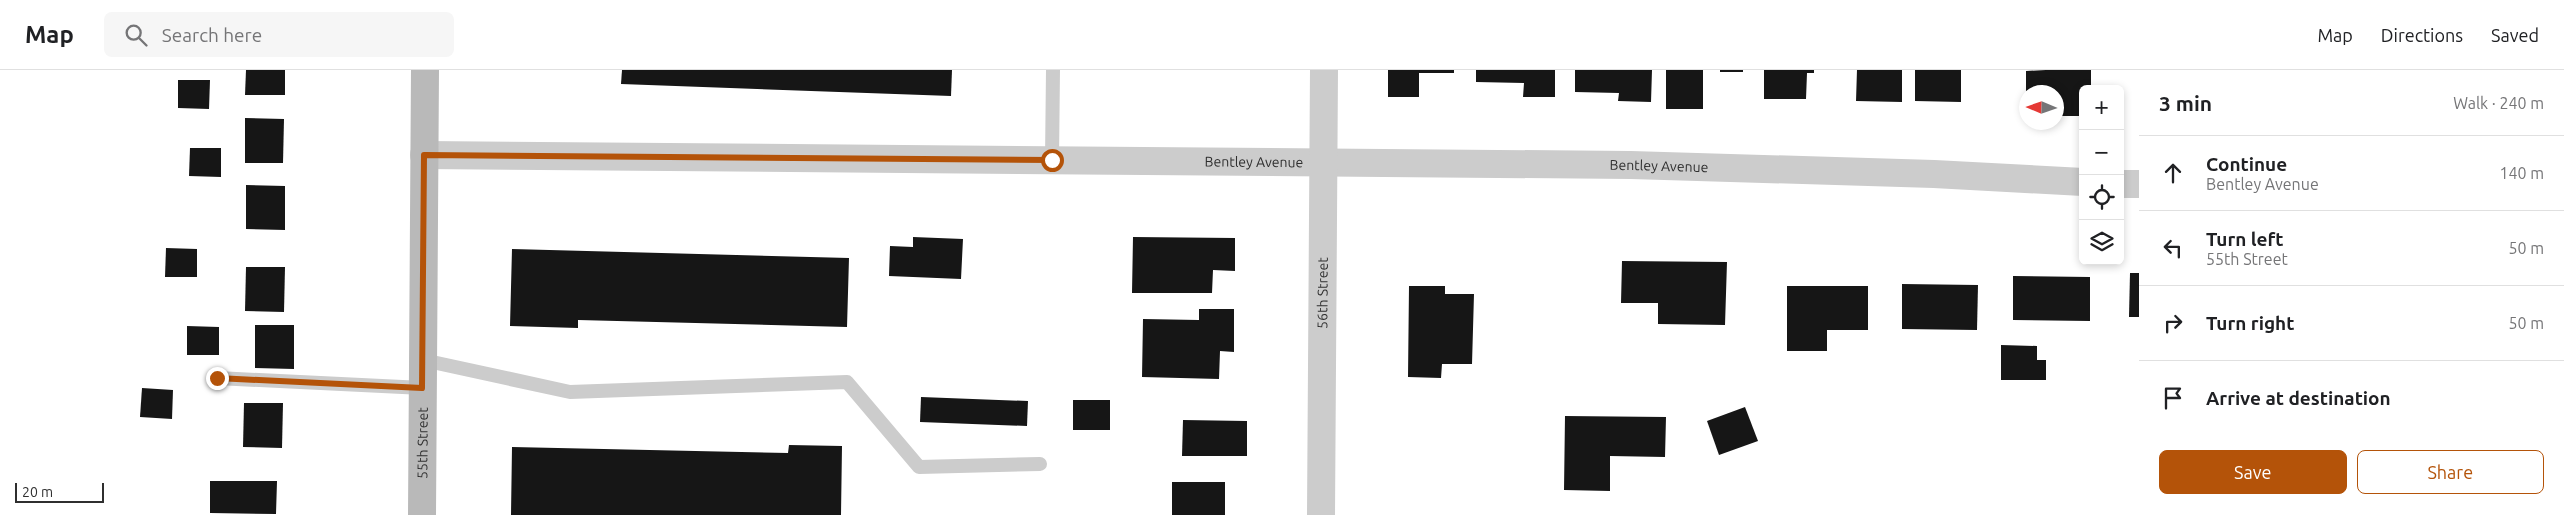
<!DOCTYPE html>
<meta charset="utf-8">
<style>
:root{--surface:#fff;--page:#f6f6f6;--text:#202124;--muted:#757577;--line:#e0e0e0;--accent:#b45309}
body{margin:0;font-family:Ubuntu,sans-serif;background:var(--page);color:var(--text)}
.controls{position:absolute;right:15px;top:15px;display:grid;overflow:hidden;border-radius:8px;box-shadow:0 2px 8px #0003}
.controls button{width:45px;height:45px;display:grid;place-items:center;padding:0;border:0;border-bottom:1px solid var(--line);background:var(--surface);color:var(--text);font:25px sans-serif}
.compass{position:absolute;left:2019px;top:15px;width:45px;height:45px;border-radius:50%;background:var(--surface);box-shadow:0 2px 8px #0003;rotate:272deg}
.scale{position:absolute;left:15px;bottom:12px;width:89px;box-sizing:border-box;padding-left:5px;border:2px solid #2f2f2f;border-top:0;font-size:14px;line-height:18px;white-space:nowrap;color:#2f2f2f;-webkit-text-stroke:4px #fff;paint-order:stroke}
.stop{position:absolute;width:15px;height:15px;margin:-11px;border:4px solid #b45309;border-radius:50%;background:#fff}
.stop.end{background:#b45309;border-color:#fff;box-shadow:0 1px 5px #0008}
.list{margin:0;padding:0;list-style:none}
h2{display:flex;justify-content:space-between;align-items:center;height:65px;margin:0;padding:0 20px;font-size:21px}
h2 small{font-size:16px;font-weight:400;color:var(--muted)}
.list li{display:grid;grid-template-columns:32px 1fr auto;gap:15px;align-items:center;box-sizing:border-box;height:75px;padding:0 20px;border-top:1px solid var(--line)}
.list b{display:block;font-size:19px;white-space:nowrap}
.list p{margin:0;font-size:16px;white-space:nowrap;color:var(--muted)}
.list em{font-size:16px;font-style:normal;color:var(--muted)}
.actions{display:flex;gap:10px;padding:15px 20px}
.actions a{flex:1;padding:11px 0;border:1px solid var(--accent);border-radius:8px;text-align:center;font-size:18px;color:var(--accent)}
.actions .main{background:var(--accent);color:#fff}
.icon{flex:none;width:28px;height:28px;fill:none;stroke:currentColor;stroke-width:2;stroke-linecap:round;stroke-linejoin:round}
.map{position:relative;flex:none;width:2139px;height:445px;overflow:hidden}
header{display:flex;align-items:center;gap:30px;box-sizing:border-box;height:70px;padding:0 25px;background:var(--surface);border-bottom:1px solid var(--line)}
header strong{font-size:24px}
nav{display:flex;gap:28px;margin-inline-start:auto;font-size:18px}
.search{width:350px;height:45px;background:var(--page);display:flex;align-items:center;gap:12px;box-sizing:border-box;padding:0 18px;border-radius:8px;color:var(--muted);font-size:19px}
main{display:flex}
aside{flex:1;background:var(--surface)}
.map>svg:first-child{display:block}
</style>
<header>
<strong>Map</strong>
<div class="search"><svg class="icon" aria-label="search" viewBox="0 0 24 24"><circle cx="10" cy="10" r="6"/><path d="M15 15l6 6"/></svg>Search here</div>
<nav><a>Map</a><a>Directions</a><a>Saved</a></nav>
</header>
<main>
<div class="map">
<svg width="2139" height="445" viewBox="0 0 2139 445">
<rect width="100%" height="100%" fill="#fff"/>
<!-- building -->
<g fill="#161616">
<polygon points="246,0 285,0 285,25 245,25"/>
<polygon points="622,0 952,0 951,26 621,14"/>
<polygon points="1388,0 1454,0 1454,3 1419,3 1419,27 1388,27"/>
<polygon points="1476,0 1555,0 1555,27 1523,27 1524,13 1476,12"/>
<polygon points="1575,0 1652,0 1651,32 1618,31 1619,23 1575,22"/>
<rect x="1666" y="0" width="37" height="39"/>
<rect x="1720" y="0" width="23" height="2"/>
<polygon points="1764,0 1814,0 1814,3 1807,3 1806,29 1764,29"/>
<polygon points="1857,0 1902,0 1902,32 1856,31"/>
<polygon points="1915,0 1961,0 1961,32 1915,31"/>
<polygon points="2046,0 2091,0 2091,19 2083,19 2083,46 2056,46 2056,22 2026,22 2026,1"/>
<polygon points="178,10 210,10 209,39 178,38"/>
<polygon points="245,48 284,49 283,93 245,93"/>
<polygon points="190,78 221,78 221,107 189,106"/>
<polygon points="246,115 285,116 285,160 246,159"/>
<polygon points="913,167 963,169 961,209 889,206 890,176 913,177"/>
<polygon points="1133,167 1235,168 1235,201 1213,200 1212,223 1132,223"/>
<polygon points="166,178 197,179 197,207 165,207"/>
<polygon points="512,179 849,188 847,257 578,250 578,258 510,256"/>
<polygon points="1622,191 1727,192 1725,255 1658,254 1658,233 1621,233"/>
<polygon points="246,197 285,197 284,242 245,241"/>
<polygon points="2130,203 2139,203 2139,247 2129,247"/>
<polygon points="2013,206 2090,207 2090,251 2013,250"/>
<polygon points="1902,214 1978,215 1977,260 1902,259"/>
<polygon points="1409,216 1445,216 1445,224 1474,224 1472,294 1442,294 1441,308 1408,307"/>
<polygon points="1787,216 1868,216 1868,260 1827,260 1827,281 1787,281"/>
<polygon points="1199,239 1234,239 1234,282 1220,281 1219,309 1142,307 1143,249 1199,250"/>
<polygon points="255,255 294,255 294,299 255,298"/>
<polygon points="187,256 219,257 219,285 187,285"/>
<polygon points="2001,275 2037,276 2037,290 2046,290 2046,310 2001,310"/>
<polygon points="142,318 173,320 172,349 140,347"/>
<polygon points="921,327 1028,331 1027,356 920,352"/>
<rect x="1073" y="330" width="37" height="30"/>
<polygon points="244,333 283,333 282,378 243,377"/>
<polygon points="1745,337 1758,371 1719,385 1707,351"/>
<polygon points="1565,346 1666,347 1665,387 1610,386 1610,421 1564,420"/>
<polygon points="1183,350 1247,351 1247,386 1182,386"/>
<polygon points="789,375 842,376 841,445 511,445 512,377 788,383"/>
<polygon points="210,411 277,411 276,444 210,443"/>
<rect x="1172" y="412" width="53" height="33"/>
</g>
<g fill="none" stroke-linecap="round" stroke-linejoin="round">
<!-- lane -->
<g stroke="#ccc" stroke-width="14">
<polyline points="1052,90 1053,0"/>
<polyline points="423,290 570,322 847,312 919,397 1040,394"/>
<polyline points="217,308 423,318"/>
</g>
<!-- street -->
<g stroke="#ccc" stroke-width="28">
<path id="s1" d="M424 85 1631 95 1934 104 2083 112"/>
<polyline points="2120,114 2139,114"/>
<path id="s2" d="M1321 445 1324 0"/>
</g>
<!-- secondary -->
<path stroke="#b9b9b9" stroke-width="28" id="s3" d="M422 445 425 0"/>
</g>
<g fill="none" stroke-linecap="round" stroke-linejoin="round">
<!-- route -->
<polyline stroke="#b45309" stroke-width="6" points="217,308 422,318 424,85 1052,90"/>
</g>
<g text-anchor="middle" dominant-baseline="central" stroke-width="5" stroke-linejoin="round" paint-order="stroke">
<!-- street labels -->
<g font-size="14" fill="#2f2f2f" stroke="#fff">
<text stroke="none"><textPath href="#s1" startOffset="830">Bentley Avenue</textPath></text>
<text stroke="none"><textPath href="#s1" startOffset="1235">Bentley Avenue</textPath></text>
<text stroke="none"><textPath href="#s2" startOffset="222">56th Street</textPath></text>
<text stroke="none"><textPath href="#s3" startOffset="72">55th Street</textPath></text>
</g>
</g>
</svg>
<div class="controls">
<button>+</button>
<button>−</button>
<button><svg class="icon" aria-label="locate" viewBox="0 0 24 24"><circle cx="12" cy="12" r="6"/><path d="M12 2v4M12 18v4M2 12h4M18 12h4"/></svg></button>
<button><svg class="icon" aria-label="layers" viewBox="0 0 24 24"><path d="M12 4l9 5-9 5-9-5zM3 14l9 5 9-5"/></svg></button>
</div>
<svg class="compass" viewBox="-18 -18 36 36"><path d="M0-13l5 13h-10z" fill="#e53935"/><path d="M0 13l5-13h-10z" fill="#757577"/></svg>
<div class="scale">20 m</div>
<div class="stop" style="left:1052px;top:90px"></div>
<div class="stop end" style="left:217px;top:308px"></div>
</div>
<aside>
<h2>3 min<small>Walk · 240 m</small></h2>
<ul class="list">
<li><svg class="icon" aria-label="ahead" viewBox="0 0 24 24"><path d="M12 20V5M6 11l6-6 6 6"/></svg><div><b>Continue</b><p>Bentley Avenue</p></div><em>140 m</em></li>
<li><svg class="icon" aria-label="left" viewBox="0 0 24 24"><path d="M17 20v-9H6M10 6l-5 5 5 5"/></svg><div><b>Turn left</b><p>55th Street</p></div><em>50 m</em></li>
<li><svg class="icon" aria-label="right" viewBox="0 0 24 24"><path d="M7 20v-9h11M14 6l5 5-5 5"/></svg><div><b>Turn right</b></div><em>50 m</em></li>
<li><svg class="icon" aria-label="arrive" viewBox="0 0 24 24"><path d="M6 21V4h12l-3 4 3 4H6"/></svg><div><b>Arrive at destination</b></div></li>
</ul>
<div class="actions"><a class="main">Save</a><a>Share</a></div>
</aside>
</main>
